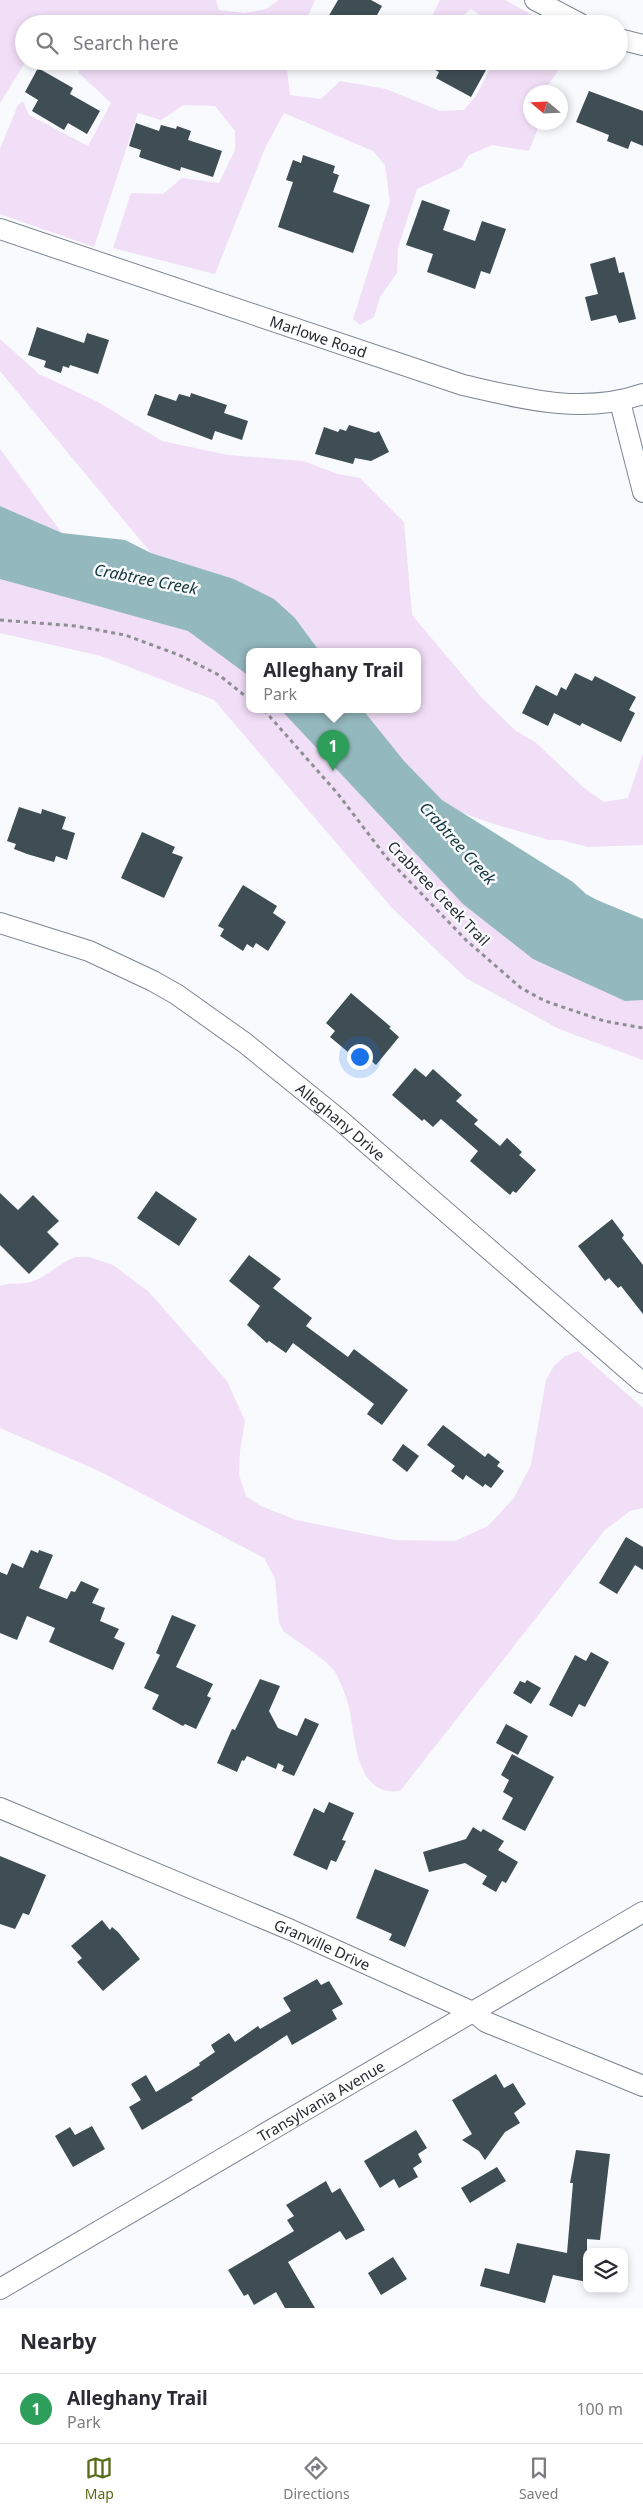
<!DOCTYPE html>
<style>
:root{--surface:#fff;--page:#f2f2f3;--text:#2b2b33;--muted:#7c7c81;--line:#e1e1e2;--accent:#576b18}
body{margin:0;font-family:"Noto Sans",sans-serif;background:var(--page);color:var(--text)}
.controls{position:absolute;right:15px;bottom:15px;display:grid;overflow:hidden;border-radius:10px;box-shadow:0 2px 8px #0003}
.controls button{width:45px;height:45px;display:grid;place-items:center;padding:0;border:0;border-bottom:1px solid var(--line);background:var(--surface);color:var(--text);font:25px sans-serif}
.compass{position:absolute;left:523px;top:85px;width:45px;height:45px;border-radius:50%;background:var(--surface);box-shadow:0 2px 8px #0003;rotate:289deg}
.you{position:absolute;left:359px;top:1056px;width:18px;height:18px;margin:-12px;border:4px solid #fff;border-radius:50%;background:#1a73e8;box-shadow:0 0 0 8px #1a73e833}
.badge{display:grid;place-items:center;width:32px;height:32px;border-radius:50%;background:var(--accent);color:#fff;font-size:16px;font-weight:700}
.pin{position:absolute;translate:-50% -41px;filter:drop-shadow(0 1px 2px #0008)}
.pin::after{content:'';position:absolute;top:26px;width:18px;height:15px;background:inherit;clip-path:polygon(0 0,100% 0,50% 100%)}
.popup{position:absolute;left:246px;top:648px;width:175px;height:65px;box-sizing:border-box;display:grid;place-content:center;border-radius:10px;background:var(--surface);filter:drop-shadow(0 1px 4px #0005);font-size:16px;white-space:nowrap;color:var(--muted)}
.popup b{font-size:19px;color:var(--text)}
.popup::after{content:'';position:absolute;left:50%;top:100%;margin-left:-10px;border:10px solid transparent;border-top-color:var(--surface)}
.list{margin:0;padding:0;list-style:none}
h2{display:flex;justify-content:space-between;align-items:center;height:65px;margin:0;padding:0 20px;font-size:21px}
h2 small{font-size:16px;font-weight:400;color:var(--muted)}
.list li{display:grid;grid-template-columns:32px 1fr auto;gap:15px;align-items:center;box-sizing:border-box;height:70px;padding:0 20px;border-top:1px solid var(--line)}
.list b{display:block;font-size:19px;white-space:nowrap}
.list p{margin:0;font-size:16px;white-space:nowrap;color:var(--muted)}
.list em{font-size:16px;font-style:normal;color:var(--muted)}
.icon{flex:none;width:28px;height:28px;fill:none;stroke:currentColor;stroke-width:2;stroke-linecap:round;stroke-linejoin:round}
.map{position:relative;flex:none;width:643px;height:2308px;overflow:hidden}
.search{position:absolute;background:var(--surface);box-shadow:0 2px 8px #0003;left:15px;right:15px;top:15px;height:55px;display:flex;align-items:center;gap:12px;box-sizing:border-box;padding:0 18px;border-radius:28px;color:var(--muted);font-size:19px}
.sheet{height:135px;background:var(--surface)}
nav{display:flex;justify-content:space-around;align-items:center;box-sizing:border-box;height:70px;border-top:1px solid var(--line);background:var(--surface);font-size:14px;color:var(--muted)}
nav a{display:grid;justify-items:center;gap:2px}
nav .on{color:var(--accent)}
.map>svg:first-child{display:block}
</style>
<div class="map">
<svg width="643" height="2308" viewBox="0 0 643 2308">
<rect width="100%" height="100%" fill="#f8fafd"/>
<!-- green -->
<g fill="#f1def7">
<polygon points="0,0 216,0 219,10 245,13 266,9 279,0 315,0 307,18 298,24 24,24 24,61 26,61 0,103"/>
<polygon points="440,0 505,0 543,21 556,24 494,24 471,9 453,24 431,24 431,18"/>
<polygon points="80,61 286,61 290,95 321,99 340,81 386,89 440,111 464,110 476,96 494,61 565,61 543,92 530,92 530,122 538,123 537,131 529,151 492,145 469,155 461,168 417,189 398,248 397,273 380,297 374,317 360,325 353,319 390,202 385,165 373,151 284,113 265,148 215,274 113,248 131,193 163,194 182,178 219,183 235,150 235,131 215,106 184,105 161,120 138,113 94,247 0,214 0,149 18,105 23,101 29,115 88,146 111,103 79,73"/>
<path d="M0 339 39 374 98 402 162 441 228 455 303 461 338 474 360 478 404 522 412 615 481 697 516 731 535 742 583 787 604 802 628 798 643 753V845L588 847 561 840H549C520 831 489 824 461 812 429 798 384 738 363 710H417V652H320L295 618 234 579 151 553 0 371Z"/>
<polygon points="0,449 62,533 0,506"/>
<polygon points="0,548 249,652 249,710 336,710 456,842 643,950 643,1060 559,1029 466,978 392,908 214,700 101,656 0,633"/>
<path d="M75 1257H89L113 1265 149 1292 227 1381 245 1421 240 1451 239 1475 246 1496 261 1506 296 1520 395 1540 455 1541 488 1526 514 1498 531 1465 546 1380 554 1366 565 1356 578 1351 643 1408V1508L630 1511 605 1530 400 1791C355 1797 356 1738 349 1707 346 1696 341 1682 335 1672 329 1661 295 1640 284 1632L279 1623 275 1578 264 1558 99 1471 0 1428V1286C10 1282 21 1285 31 1282 47 1277 59 1263 75 1257Z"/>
</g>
<!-- water -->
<g fill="#93b8bd">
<polygon points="0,506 62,533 125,540 151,553 234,579 274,599 295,618 320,652 249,652 249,676 188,631 0,579"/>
<polygon points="281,710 363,710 404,761 442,800 573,882 586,894 597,900 643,919 643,1000 625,1001 533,959 463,904"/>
</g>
<!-- building -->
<g fill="#3f4d55">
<polygon points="338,0 371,0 382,6 372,24 324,24"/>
<polygon points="418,61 470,61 486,70 471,97 436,78 439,72"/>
<polygon points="38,68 73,88 70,94 100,111 87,134 68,123 64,130 32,111 38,100 25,92"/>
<polygon points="589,91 643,111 643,146 631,141 628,149 607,141 609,135 576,122"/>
<polygon points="136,123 159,131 161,125 176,129 177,126 191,131 188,140 222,151 213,177 181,167 180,171 139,157 141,150 129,146"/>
<polygon points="303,155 335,166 333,173 339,175 333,192 370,205 353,253 278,227 293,182 286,180 293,160 301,163"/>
<polygon points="422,200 450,210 443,230 475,241 482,221 506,229 490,274 481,271 475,289 427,272 433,254 406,245"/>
<polygon points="615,257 619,273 624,272 636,319 619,323 616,315 591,321 585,297 598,294 590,264"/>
<polygon points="37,327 84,343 87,333 109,340 98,374 70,365 69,368 63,366 61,373 44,367 46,361 28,355"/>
<polygon points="191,393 227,405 224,413 248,421 242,440 215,431 212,440 147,415 155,394 176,401 179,394 190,397"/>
<polygon points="349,425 375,433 379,431 389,452 371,461 355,458 353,464 315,454 324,427 338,432 340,429 346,431"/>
<polygon points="575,673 592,681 595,676 636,697 629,710 635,713 621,742 582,723 580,726 554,713 548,726 522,713 536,685 557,696 561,687 566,690"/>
<polygon points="19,807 41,814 42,809 66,817 62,829 75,833 67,860 56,856 54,862 27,854 14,849 16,844 7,841"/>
<polygon points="142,832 175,847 172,853 183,857 164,898 121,878"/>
<polygon points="243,885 277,906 273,913 286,922 268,951 256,943 253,948 247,944 243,951 220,936 224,929 218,926"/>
<polygon points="351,993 391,1027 389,1028 399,1037 376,1065 366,1056 360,1062 330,1037 335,1031 326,1023"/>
<polygon points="415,1068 426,1077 433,1069 462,1095 456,1101 478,1120 474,1124 500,1146 507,1138 522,1152 519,1155 536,1170 516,1193 513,1191 510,1195 470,1161 478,1151 441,1119 433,1127 424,1119 422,1121 392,1095"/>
<polygon points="156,1191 197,1219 179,1246 137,1218"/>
<polygon points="0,1193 18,1210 33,1195 59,1221 47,1232 59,1244 29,1274 0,1245"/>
<polygon points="612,1219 624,1235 622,1238 643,1265 643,1314 621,1286 618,1288 609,1278 605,1281 578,1246"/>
<polygon points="249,1255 281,1279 273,1288 312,1318 306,1326 348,1357 354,1349 408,1390 382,1425 367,1414 374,1404 293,1343 286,1353 269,1341 267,1343 247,1325 260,1306 229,1281"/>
<polygon points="443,1425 485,1457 488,1453 500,1462 497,1466 504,1471 491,1488 485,1484 483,1487 466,1475 463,1480 451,1471 455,1466 427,1445"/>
<polygon points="403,1444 419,1456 407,1472 392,1460"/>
<polygon points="626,1537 643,1547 643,1570 635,1565 617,1594 599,1583"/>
<polygon points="31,1550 38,1553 39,1550 53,1555 39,1588 67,1599 71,1591 75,1592 81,1581 99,1589 92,1603 105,1608 100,1621 119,1629 114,1638 125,1643 113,1670 49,1642 55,1628 27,1616 17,1640 0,1633 0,1572 7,1575 12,1563 23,1568"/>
<polygon points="172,1615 196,1625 176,1667 213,1684 207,1696 211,1698 196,1729 185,1724 183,1726 152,1709 159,1695 144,1688 160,1655 156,1653"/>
<polygon points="591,1652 609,1662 585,1707 579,1704 572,1717 549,1705 575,1655 586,1661"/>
<polygon points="260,1679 280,1686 269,1711 278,1728 297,1736 305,1718 319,1724 294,1776 282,1771 284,1766 278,1763 276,1769 247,1756 244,1761 242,1760 237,1772 217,1763 232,1729 235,1730"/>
<polygon points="527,1680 541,1688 531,1704 513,1693 520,1681 525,1683"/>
<polygon points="506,1724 528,1736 518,1755 496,1743"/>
<polygon points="512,1754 554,1777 525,1831 502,1819 513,1798 503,1792 509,1780 501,1775"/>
<polygon points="329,1802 354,1813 342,1840 346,1841 336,1862 331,1860 327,1870 293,1855 314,1808 324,1813"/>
<polygon points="473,1827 481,1832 483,1829 504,1841 498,1850 518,1862 506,1883 502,1881 496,1892 482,1884 487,1876 465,1863 429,1872 423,1852 466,1839"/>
<polygon points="0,1856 46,1875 29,1915 23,1913 15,1929 0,1924"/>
<polygon points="375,1869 429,1890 405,1947 389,1940 392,1934 356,1918"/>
<polygon points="102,1920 110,1930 112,1927 118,1932 140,1959 103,1991 77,1962 82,1958 71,1946"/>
<polygon points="317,1979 321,1985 329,1981 343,2004 332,2010 337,2019 292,2045 287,2035 191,2098 193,2100 142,2130 129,2107 141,2100 131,2084 146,2075 156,2092 171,2083 200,2065 199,2063 215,2052 211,2045 229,2033 235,2042 258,2026 260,2029 291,2011 283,1998"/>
<polygon points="496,2074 504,2088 513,2083 526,2104 514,2113 520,2123 505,2132 485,2160 479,2151 462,2140 472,2134 452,2100"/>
<polygon points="92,2126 105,2149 73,2167 55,2136 70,2127 75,2135"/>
<polygon points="416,2130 427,2148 418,2154 422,2162 413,2168 418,2177 399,2188 394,2179 380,2188 364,2161"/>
<polygon points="576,2150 610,2154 600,2240 587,2239 587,2282 553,2275 545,2303 480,2286 485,2268 509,2274 517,2243 567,2253 573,2183 570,2183"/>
<polygon points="497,2167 506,2181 470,2203 461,2188"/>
<polygon points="326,2181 332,2193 340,2188 365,2230 346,2240 340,2231 288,2262 315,2308 285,2308 276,2292 254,2305 248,2294 244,2296 228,2270 294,2231 287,2220 294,2216 286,2205"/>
<polygon points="393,2257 407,2279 381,2295 368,2273"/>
</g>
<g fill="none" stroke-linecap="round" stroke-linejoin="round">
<!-- street casing -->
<g stroke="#7d8592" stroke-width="22">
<g id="street">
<polyline points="535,0 581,24"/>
<polyline points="619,39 643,45"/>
<path id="s1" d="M0 229 463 385C524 399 583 415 643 394"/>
<polyline points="620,402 643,492"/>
<path id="s2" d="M0 923 89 951 153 981 176 994 245 1043 340 1120 643 1383"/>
<path id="s3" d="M0 1808 291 1930 475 2013 486 2022 643 2086"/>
<path id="s4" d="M0 2289 643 1912"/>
</g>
</g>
<!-- path -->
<g stroke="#8d8f93" stroke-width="3" stroke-dasharray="4 4" stroke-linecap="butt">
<polyline points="0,620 76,626 125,635 179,655 219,675 249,699"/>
<polyline points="264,710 338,794 386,857 467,941 521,988 545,1001 604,1021 643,1028"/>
</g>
<!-- street -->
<use href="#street" stroke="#fff" stroke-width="20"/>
</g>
<g text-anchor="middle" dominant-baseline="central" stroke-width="5" stroke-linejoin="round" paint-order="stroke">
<!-- street labels -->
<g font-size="15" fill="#272a2f" stroke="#f8fafd">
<text stroke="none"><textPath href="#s1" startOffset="336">Marlowe Road</textPath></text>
<text transform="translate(439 893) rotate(46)">Crabtree Creek Trail</text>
<text stroke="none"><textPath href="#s2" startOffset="399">Alleghany Drive</textPath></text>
<text stroke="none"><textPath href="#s3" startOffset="350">Granville Drive</textPath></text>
<text stroke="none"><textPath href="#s4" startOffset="372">Transylvania Avenue</textPath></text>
</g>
<!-- water labels -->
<g font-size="16" font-style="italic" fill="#11363b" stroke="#f8fafd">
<text transform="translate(146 579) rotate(11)">Crabtree Creek</text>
<text transform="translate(458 843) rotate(48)">Crabtree Creek</text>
</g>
</g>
</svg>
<div class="controls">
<button><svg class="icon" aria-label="layers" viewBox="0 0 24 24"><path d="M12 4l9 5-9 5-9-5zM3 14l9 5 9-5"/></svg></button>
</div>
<svg class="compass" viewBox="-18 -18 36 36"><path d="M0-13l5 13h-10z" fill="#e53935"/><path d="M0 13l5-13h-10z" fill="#7c7c81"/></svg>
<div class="you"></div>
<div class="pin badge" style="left:333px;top:771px;background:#2e9e5b">1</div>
<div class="popup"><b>Alleghany Trail</b>Park</div>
<div class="search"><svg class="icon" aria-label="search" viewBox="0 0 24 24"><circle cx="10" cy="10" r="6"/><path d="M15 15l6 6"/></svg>Search here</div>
</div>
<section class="sheet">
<h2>Nearby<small></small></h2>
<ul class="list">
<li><span class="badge" style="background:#2e9e5b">1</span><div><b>Alleghany Trail</b><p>Park</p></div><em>100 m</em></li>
</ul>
</section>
<nav>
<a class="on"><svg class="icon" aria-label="map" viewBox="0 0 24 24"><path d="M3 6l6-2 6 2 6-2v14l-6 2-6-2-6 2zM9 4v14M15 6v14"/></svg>Map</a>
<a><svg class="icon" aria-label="directions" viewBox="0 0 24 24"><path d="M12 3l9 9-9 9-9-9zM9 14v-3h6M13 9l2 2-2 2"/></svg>Directions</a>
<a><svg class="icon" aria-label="saved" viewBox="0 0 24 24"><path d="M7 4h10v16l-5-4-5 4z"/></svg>Saved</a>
</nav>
